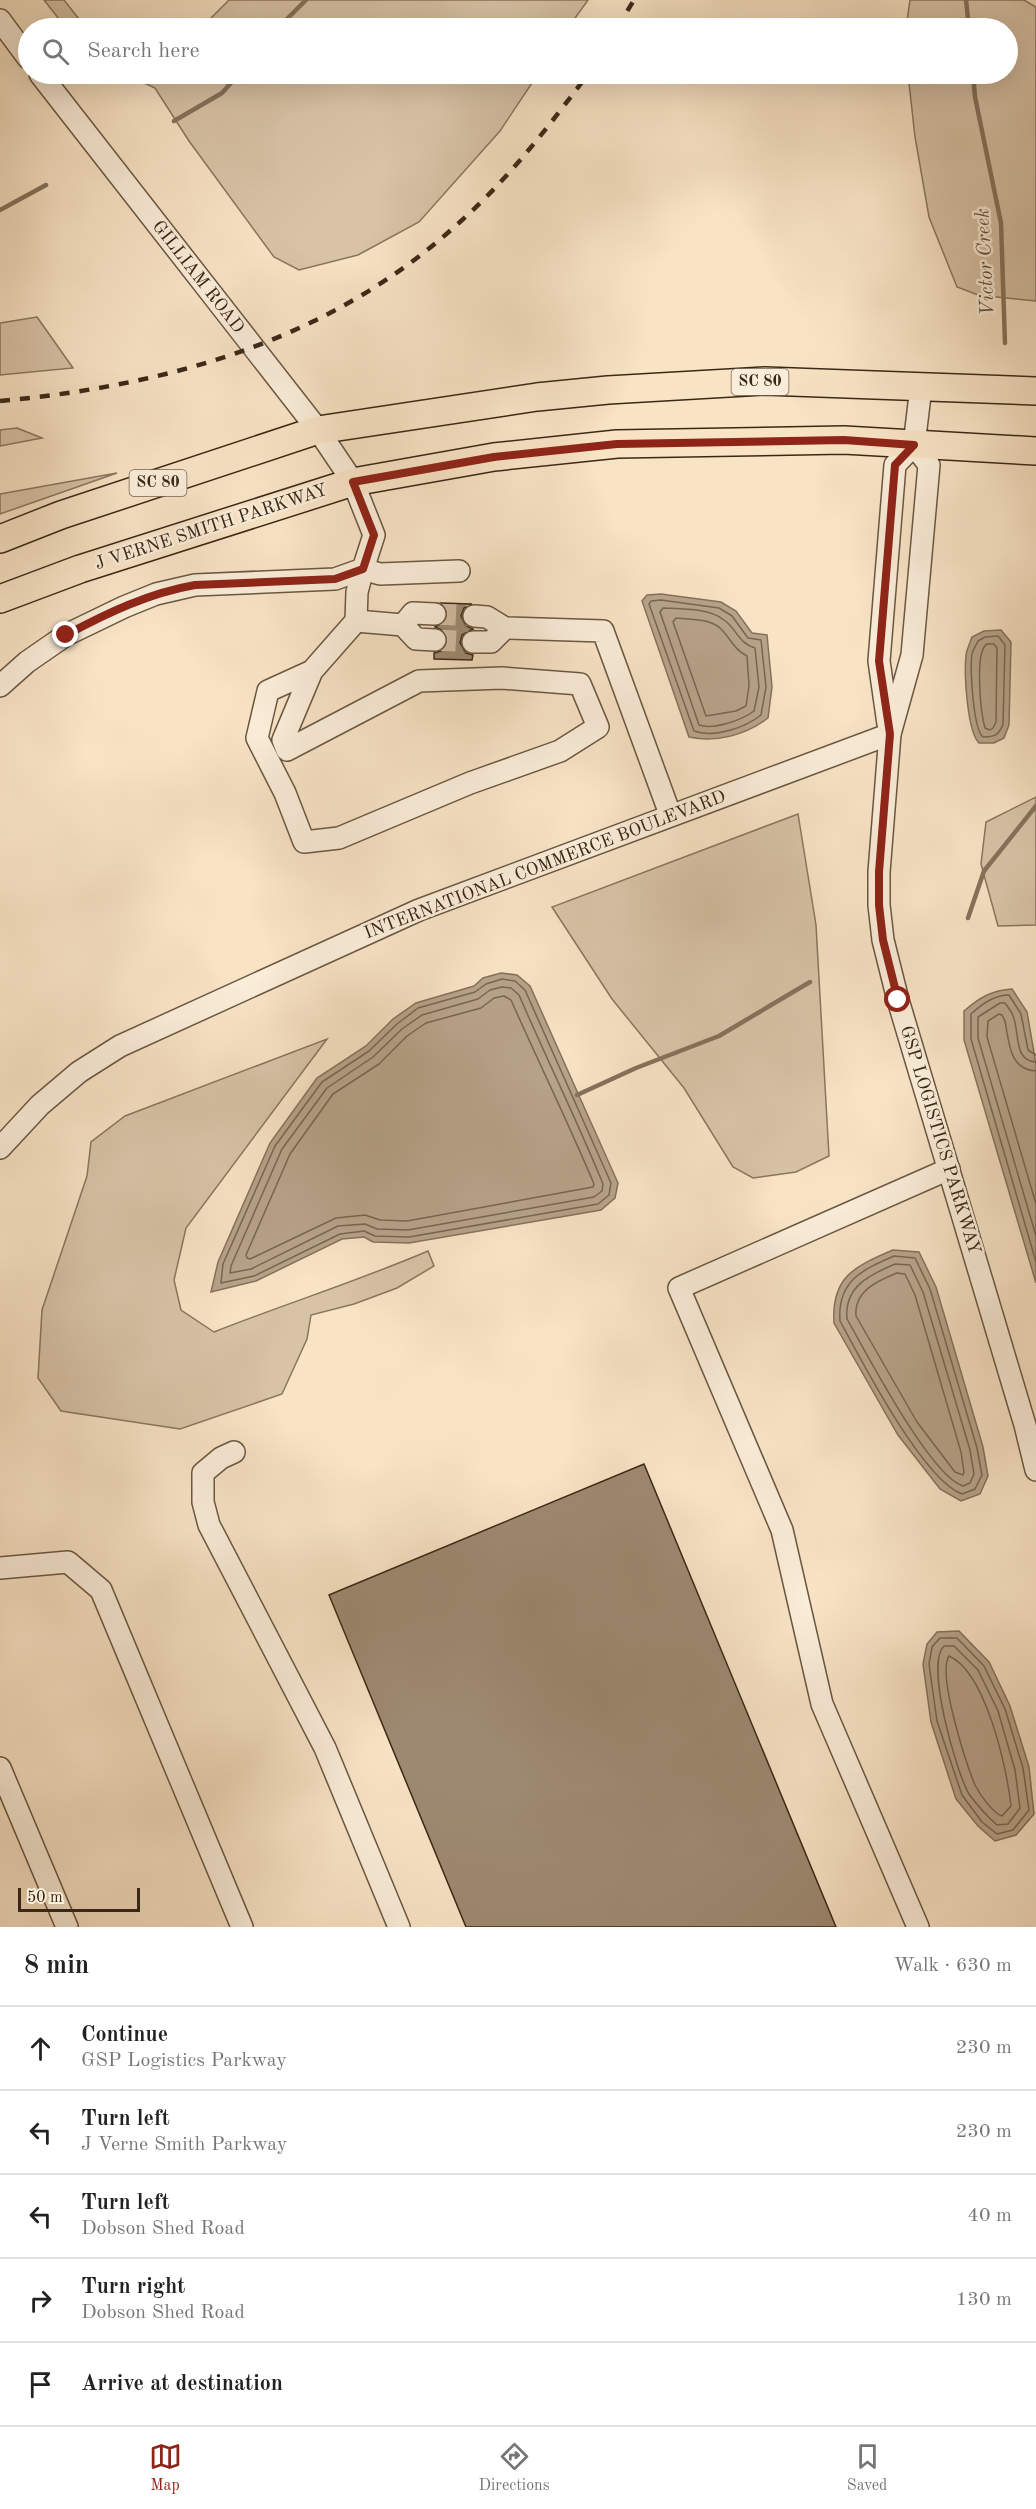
<!DOCTYPE html>
<meta charset="utf-8">
<style>
:root{--surface:#fff;--page:#f6f6f6;--text:#222;--muted:#767676;--line:#e0e0e0;--accent:#8f2418}
body{margin:0;font-family:"Old Standard TT",serif;background:var(--page);color:var(--text)}
.scale{position:absolute;left:18px;bottom:15px;width:122px;box-sizing:border-box;padding-left:6px;border:3px solid #3a2817;border-top:0;font-size:16px;line-height:21px;white-space:nowrap;color:#3a2817;-webkit-text-stroke:4px #faedd9;paint-order:stroke}
.stop{position:absolute;width:18px;height:18px;margin:-14px;border:4px solid #8f2418;border-radius:50%;background:#fff}
.stop.end{background:#8f2418;border-color:#fff;box-shadow:0 2px 6px #0008}
.list{margin:0;padding:0;list-style:none}
h2{display:flex;justify-content:space-between;align-items:center;height:78px;margin:0;padding:0 24px;font-size:26px}
h2 small{font-size:20px;font-weight:400;color:var(--muted)}
.list li{display:grid;grid-template-columns:39px 1fr auto;gap:18px;align-items:center;box-sizing:border-box;height:84px;padding:0 24px;border-top:2px solid var(--line)}
.list b{display:block;font-size:22px;white-space:nowrap}
.list p{margin:0;font-size:20px;white-space:nowrap;color:var(--muted)}
.list em{font-size:20px;font-style:normal;color:var(--muted)}
.icon{flex:none;width:33px;height:33px;fill:none;stroke:currentColor;stroke-width:2;stroke-linecap:round;stroke-linejoin:round}
.map{position:relative;flex:none;width:1036px;height:1927px;overflow:hidden}
.search{position:absolute;background:var(--surface);box-shadow:0 6px 24px #0002;left:18px;right:18px;top:18px;height:66px;display:flex;align-items:center;gap:15px;box-sizing:border-box;padding:0 21px;border-radius:33px;color:var(--muted);font-size:22px}
.sheet{height:498px;background:var(--surface)}
nav{display:flex;justify-content:space-around;align-items:center;box-sizing:border-box;height:84px;border-top:2px solid var(--line);background:var(--surface);font-size:16px;color:var(--muted)}
nav a{display:grid;justify-items:center;gap:3px}
nav .on{color:var(--accent)}
.map>svg:first-child{display:block}
</style>
<div class="map">
<svg width="1036" height="1927" viewBox="0 0 1036 1927">
<rect width="100%" height="100%" fill="#f8e3c5"/>
<filter id="stains"><feTurbulence type="fractalNoise" baseFrequency=".00333" numOctaves="4"/><feColorMatrix values="0 0 0 0 .2 0 0 0 0 .09 0 0 0 0 .02 0 0 0 .5 -.17"/></filter>
<radialGradient id="worn" r=".72"><stop offset=".6" stop-color="#630" stop-opacity="0"/><stop offset="1" stop-color="#630" stop-opacity=".3"/></radialGradient>
<!-- green -->
<g fill="#d8c3a7" stroke="#89765f" stroke-width="1.5">
<polygon points="44,0 64,0 86,28 66,28"/>
<polygon points="229,0 588,0 568,28 201,28"/>
<polygon points="910,0 1024,0 1036,7 1036,301 978,295 957,287 929,217 915,137 908,74 1008,74 1008,28 906,28"/>
<polygon points="125,74 538,74 500,131 419,222 358,255 299,270 274,257 189,141 155,88"/>
<polygon points="37,317 73,368 0,375 0,323"/>
<polygon points="17,428 42,438 0,446 0,430"/>
<polygon points="117,473 0,514 0,494"/>
<polygon points="1036,797 1036,925 998,926 981,864 986,822"/>
<polygon points="798,814 816,925 829,1156 796,1172 753,1178 733,1167 684,1088 612,999 552,907"/>
<path d="M327 1039 186 1228 174 1280 181 1310 214 1332C285 1304 358 1281 428 1251L434 1266 397 1288 354 1304 311 1315 307 1339 282 1394 180 1429 61 1411 38 1378 42 1310 87 1176 91 1142 125 1116Z"/>
</g>
<!-- water -->
<g fill="#b7a38a" stroke="#85725c" stroke-width="1.5">
<path d="M661 594 721 602 736 611 752 633 767 635 772 687 768 718C746 735 716 743 689 737L642 601 647 595Z"/>
<path d="M1001 630 1011 642 1009 725 1004 738 994 743H979C967 731 964 673 966 655 967 649 970 643 972 637L984 631Z"/>
<polygon points="501,973 517,975 530,986 618,1183 615,1198 601,1210 409,1243 373,1242 364,1237 342,1239 256,1281 211,1292 218,1262 270,1143 317,1078 366,1046 393,1019 416,1003 474,986 483,978"/>
<path d="M1012 989 1027 1012 1036 1064V1283L964 1040V1011C979 998 992 990 1012 989Z"/>
<path d="M893 1250 919 1252 936 1287 983 1447 988 1476 980 1494 961 1501 940 1489 898 1435 834 1323C831 1276 856 1266 893 1250Z"/>
<polygon points="959,1631 989,1662 1010,1706 1029,1767 1034,1814 1016,1835 995,1841 978,1826 956,1799 931,1722 923,1664 927,1644 937,1632"/>
</g>
<g fill="none" stroke-linecap="round" stroke-linejoin="round">
<!-- shore -->
<g stroke="#786650" stroke-width="1.5">
<path d="M661 600 719 608 732 616 748 638 761 640 766 687 761 715C745 728 714 738 694 731L649 604 651 601Z"/>
<path d="M663 608C681 609 709 608 724 620 737 629 738 643 755 648L759 687 754 711C742 720 714 730 699 725L660 612Z"/>
<path d="M676 618C688 619 710 619 720 628 730 637 733 649 747 656L749 686 746 706 736 711 706 716 673 622Z"/>
<path d="M998 636 1005 645 1003 724C999 735 995 737 983 737 973 729 970 668 972 654 973 650 976 645 978 641L985 637Z"/>
<path d="M987 644H994L997 648 996 722 993 728 990 730 985 728C981 714 974 652 987 644Z"/>
<polygon points="502,979 515,981 525,990 611,1183 609,1195 598,1204 409,1237 375,1236 364,1231 340,1234 254,1276 221,1283 223,1264 275,1146 322,1082 369,1051 397,1024 418,1008 475,992 486,984"/>
<path d="M502 987 511 988 519 995C546 1058 577 1120 603 1184L602 1191 594 1197 408 1230 377 1229 365 1224 338 1226 251 1269 230 1273 231 1266 282 1149 327 1088 373 1057 402 1029 422 1015 478 999 490 990Z"/>
<path d="M504 996 511 1000C538 1061 568 1122 594 1184L593 1187 407 1221 380 1220 365 1215 336 1218 250 1259 247 1258 246 1255 290 1154 333 1094 379 1064 407 1036 426 1023 481 1008 494 998Z"/>
<path d="M1036 1055 1028 1050 1021 1014 1009 995C994 995 982 1004 971 1014V1039L1036 1262"/>
<path d="M1036 1062C1013 1061 1020 1032 1013 1016 1012 1012 1008 1007 1005 1003H1000L978 1017V1038L1036 1236"/>
<path d="M1036 1071C1009 1070 1009 1041 1005 1021L1002 1015 999 1014 988 1021 987 1037 1036 1204"/>
<path d="M894 1256 915 1258 930 1289 977 1448 982 1475 975 1489 962 1494C923 1480 861 1360 840 1321 837 1281 862 1270 894 1256Z"/>
<path d="M895 1264 910 1265 923 1292 970 1450 974 1474 970 1483 963 1486C930 1476 866 1352 847 1319 844 1287 869 1275 895 1264Z"/>
<path d="M897 1273 905 1274 915 1295 961 1452 964 1472 963 1475 955 1472 917 1422 856 1316C854 1291 877 1281 897 1273Z"/>
<polygon points="957,1638 984,1666 1005,1709 1023,1768 1029,1810 1013,1830 997,1834 982,1822 962,1795 937,1721 929,1664 932,1647 940,1638"/>
<path d="M944 1646H954L978 1670 998 1711 1015 1770 1020 1808 1008 1824 997 1825C987 1816 977 1805 969 1794 956 1772 925 1663 944 1646Z"/>
<path d="M949 1656C986 1672 1007 1769 1011 1806L1002 1816C993 1813 980 1795 975 1785 966 1763 937 1674 949 1656Z"/>
</g>
<!-- stream -->
<g stroke="#85725c" stroke-width="4.5">
<polyline points="966,0 969,28"/>
<polyline points="278,28 306,0"/>
<polyline points="973,74 975,97 1001,223 1005,343"/>
<polyline points="174,121 222,93 239,74"/>
<polyline points="0,210 46,185"/>
<polyline points="968,918 984,871 1036,806"/>
<polyline points="577,1095 636,1068 719,1036 810,982"/>
</g>
</g>
<!-- building -->
<g fill="#9d8971" stroke="#3a2817" stroke-width="1.5">
<polygon points="441,603 472,604 464,608 461,616 466,626 473,629 462,635 460,643 466,653 473,655 472,660 434,659 434,653 441,651 448,641 442,630 435,627 445,621 448,615 446,608"/>
<polygon points="644,1464 836,1927 466,1927 329,1595"/>
</g>
<g fill="none" stroke-linecap="round" stroke-linejoin="round">
<!-- minor-tunnel -->
<g stroke="#d2bea2" stroke-width="21" stroke-dasharray="21 10" stroke-linecap="butt">
<polyline points="435,614 474,616"/>
<polyline points="435,640 473,642"/>
</g>
<!-- minor casing -->
<g stroke="#6a5742" stroke-width="24">
<g id="minor">
<polyline points="0,20 28,58"/>
<polyline points="914,445 929,465 912,655 890,734 879,872 879,905 883,940 898,1000 1025,1425 1036,1470"/>
<polyline points="474,616 487,617 505,628 603,631 670,814"/>
<polyline points="356,621 357,592 363,569 380,574 459,571"/>
<polyline points="403,625 413,613 435,614"/>
<polyline points="473,642 491,642 505,628"/>
<polyline points="312,671 283,740 287,750 419,681 502,678 580,684 598,727 560,751 470,783 339,838 304,842 285,793 257,738 268,691 312,671 356,621 403,625 416,639 435,640"/>
<polyline points="0,686 27,662 66,635 124,607 156,594 195,585 335,579 363,569 374,535 353,482 318,430 40,74"/>
<polyline points="888,724 879,661 895,465 914,445 921,387"/>
<polyline points="0,1148 40,1105 79,1072 120,1046 419,910 890,734"/>
<polyline points="234,1452 221,1458 203,1473 203,1502 209,1525 325,1748 399,1927"/>
<polyline points="0,1568 68,1562 101,1590 242,1927"/>
<polyline points="0,1768 67,1927"/>
<polyline points="918,1927 822,1704 782,1530 679,1288 949,1169"/>
</g>
</g>
<!-- major casing -->
<g stroke="#3a2817" stroke-width="30">
<g id="major">
<polyline points="0,539 61,515 318,430 537,397 608,390 765,381 1036,391"/>
<polyline points="0,599 80,569 353,482 494,457 617,444 844,440 1036,451"/>
</g>
</g>
<!-- minor -->
<use href="#minor" stroke="#faedd9" stroke-width="21"/>
<!-- major -->
<use href="#major" stroke="#f8e3c5" stroke-width="27"/>
<!-- rail -->
<g stroke="#3a2817" stroke-width="4.5" stroke-dasharray="10 10" stroke-linecap="butt">
<polyline points="617,28 634,0"/>
<path d="M0 401C171 385 332 340 461 221 510 177 549 126 588 74"/>
</g>
</g>
<g fill="none" stroke-linecap="round" stroke-linejoin="round">
<!-- route -->
<path stroke="#8f2418" stroke-width="8" d="M66 635C107 613 149 593 195 585L335 579 363 569 374 535 353 482 494 457 617 444 844 440 914 445 895 465 879 661 890 734 879 872V905L883 940 898 1000"/>
</g>
<g text-anchor="middle" dominant-baseline="central" stroke-width="5" stroke-linejoin="round" paint-order="stroke">
<!-- shield labels -->
<g fill="#faedd9" stroke="#746351" stroke-width="1.5">
<rect x="731.5" y="369" width="57" height="26" rx="4.5"/>
<rect x="129.5" y="470" width="57" height="26" rx="4.5"/>
</g>
<g font-size="16" font-weight="bold" fill="#3a2817">
<text x="760" y="382">SC 80</text>
<text x="158" y="483">SC 80</text>
</g>
<!-- street labels -->
<g font-size="18" fill="#3a2817" stroke="#faedd9">
<text transform="translate(198 277) rotate(52)">GILLIAM ROAD</text>
<text transform="translate(211 527) rotate(-18)">J VERNE SMITH PARKWAY</text>
<text transform="translate(545 865) rotate(-21)">INTERNATIONAL COMMERCE BOULEVARD</text>
<text transform="translate(940 1140) rotate(73)">GSP LOGISTICS PARKWAY</text>
</g>
<!-- water labels -->
<g font-size="20" font-style="italic" fill="#604d3a" stroke="#faedd9">
<text transform="translate(986 262) rotate(-93)">Victor Creek</text>
</g>
</g>
<rect width="100%" height="100%" filter="url(#stains)"/>
<rect width="100%" height="100%" fill="url(#worn)"/>
</svg>
<div class="scale">50 m</div>
<div class="stop" style="left:898px;top:1000px"></div>
<div class="stop end" style="left:66px;top:635px"></div>
<div class="search"><svg class="icon" aria-label="search" viewBox="0 0 24 24"><circle cx="10" cy="10" r="6"/><path d="M15 15l6 6"/></svg>Search here</div>
</div>
<section class="sheet">
<h2>8 min<small>Walk · 630 m</small></h2>
<ul class="list">
<li><svg class="icon" aria-label="ahead" viewBox="0 0 24 24"><path d="M12 20V5M6 11l6-6 6 6"/></svg><div><b>Continue</b><p>GSP Logistics Parkway</p></div><em>230 m</em></li>
<li><svg class="icon" aria-label="left" viewBox="0 0 24 24"><path d="M17 20v-9H6M10 6l-5 5 5 5"/></svg><div><b>Turn left</b><p>J Verne Smith Parkway</p></div><em>230 m</em></li>
<li><svg class="icon" aria-label="left" viewBox="0 0 24 24"><path d="M17 20v-9H6M10 6l-5 5 5 5"/></svg><div><b>Turn left</b><p>Dobson Shed Road</p></div><em>40 m</em></li>
<li><svg class="icon" aria-label="right" viewBox="0 0 24 24"><path d="M7 20v-9h11M14 6l5 5-5 5"/></svg><div><b>Turn right</b><p>Dobson Shed Road</p></div><em>130 m</em></li>
<li><svg class="icon" aria-label="arrive" viewBox="0 0 24 24"><path d="M6 21V4h12l-3 4 3 4H6"/></svg><div><b>Arrive at destination</b></div></li>
</ul>
</section>
<nav>
<a class="on"><svg class="icon" aria-label="map" viewBox="0 0 24 24"><path d="M3 6l6-2 6 2 6-2v14l-6 2-6-2-6 2zM9 4v14M15 6v14"/></svg>Map</a>
<a><svg class="icon" aria-label="directions" viewBox="0 0 24 24"><path d="M12 3l9 9-9 9-9-9zM9 14v-3h6M13 9l2 2-2 2"/></svg>Directions</a>
<a><svg class="icon" aria-label="saved" viewBox="0 0 24 24"><path d="M7 4h10v16l-5-4-5 4z"/></svg>Saved</a>
</nav>
